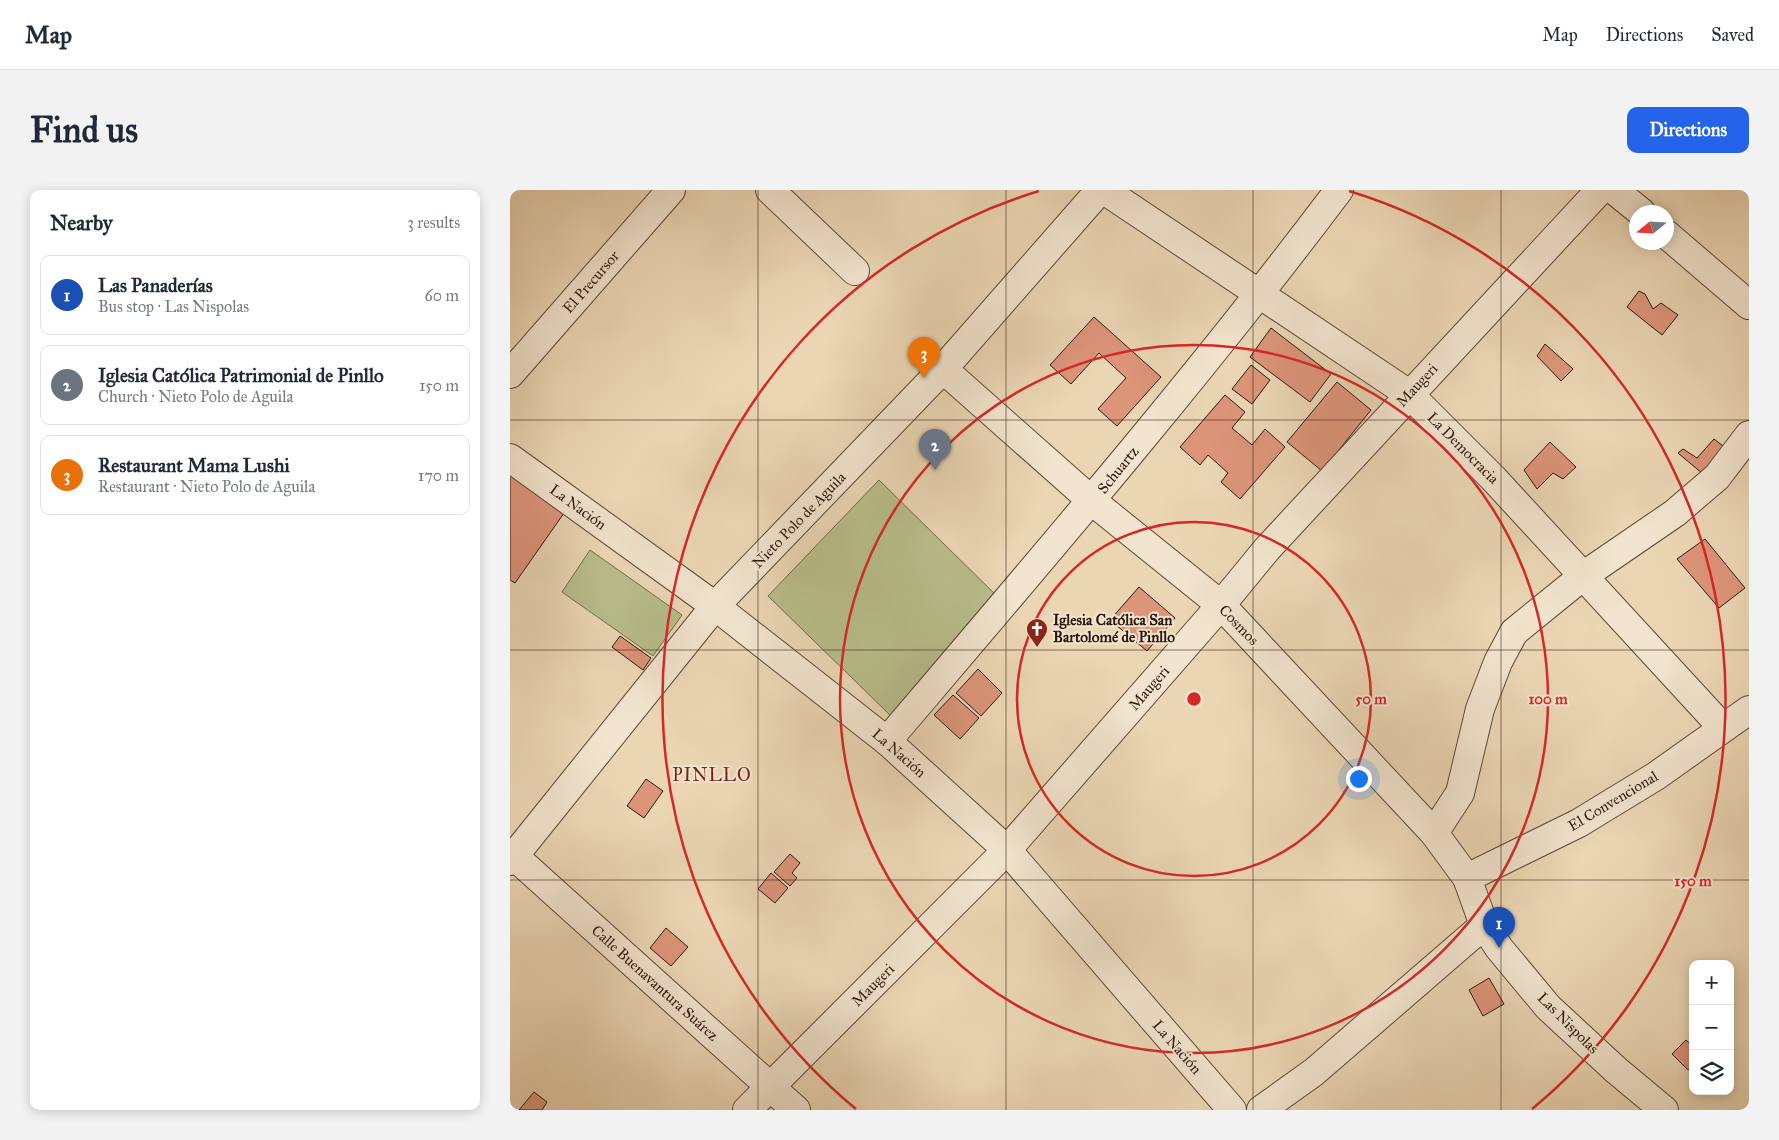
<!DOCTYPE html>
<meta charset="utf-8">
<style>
:root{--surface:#fff;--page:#f2f2f3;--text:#1f2937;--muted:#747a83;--line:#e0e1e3;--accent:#2563eb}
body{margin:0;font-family:"IM FELL Great Primer",serif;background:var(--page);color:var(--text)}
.controls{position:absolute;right:15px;bottom:15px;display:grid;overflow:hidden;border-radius:10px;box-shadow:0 2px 12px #0003}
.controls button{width:45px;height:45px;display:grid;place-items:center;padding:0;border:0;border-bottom:1px solid var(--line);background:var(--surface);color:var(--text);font:25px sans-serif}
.compass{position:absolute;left:1119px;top:15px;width:45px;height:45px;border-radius:50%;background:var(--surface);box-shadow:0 2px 12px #0003;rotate:252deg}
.you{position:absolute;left:848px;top:588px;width:18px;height:18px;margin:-12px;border:4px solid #fff;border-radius:50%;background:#1a73e8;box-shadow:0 0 0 8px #1a73e833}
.badge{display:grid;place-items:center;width:32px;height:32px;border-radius:50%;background:var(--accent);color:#fff;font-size:16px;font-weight:700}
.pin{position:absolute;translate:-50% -41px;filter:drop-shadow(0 1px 2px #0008)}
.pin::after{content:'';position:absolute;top:26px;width:18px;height:15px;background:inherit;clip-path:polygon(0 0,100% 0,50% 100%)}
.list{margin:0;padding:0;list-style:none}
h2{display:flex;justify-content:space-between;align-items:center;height:65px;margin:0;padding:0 20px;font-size:21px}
h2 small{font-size:16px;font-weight:400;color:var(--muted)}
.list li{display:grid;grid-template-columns:32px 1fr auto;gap:15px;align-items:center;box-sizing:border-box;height:80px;margin:0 10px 10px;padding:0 10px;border:1px solid var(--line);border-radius:10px}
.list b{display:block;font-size:19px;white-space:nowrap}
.list p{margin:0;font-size:16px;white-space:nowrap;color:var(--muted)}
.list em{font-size:16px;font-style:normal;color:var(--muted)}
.icon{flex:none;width:28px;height:28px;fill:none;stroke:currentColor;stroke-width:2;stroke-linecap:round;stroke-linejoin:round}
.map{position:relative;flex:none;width:1239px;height:920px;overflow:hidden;border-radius:10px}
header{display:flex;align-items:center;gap:30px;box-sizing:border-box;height:70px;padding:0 25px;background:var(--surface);border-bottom:1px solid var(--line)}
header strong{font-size:24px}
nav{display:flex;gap:28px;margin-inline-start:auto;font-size:18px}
.intro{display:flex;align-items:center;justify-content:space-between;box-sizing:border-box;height:120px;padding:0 30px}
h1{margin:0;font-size:35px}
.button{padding:12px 22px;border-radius:10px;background:var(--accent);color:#fff;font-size:18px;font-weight:700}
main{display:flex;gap:30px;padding:0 30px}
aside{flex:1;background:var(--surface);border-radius:10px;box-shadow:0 2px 12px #0003}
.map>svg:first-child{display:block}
</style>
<header>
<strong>Map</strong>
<nav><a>Map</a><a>Directions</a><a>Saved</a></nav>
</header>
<div class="intro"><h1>Find us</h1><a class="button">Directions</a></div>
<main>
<aside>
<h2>Nearby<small>3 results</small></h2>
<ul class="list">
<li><span class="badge" style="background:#1a4fb4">1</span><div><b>Las Panaderías</b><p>Bus stop · Las Nispolas</p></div><em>60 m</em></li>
<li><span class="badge" style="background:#6b7280">2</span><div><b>Iglesia Católica Patrimonial de Pinllo</b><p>Church · Nieto Polo de Aguila</p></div><em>150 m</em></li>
<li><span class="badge" style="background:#e8710a">3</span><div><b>Restaurant Mama Lushi</b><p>Restaurant · Nieto Polo de Aguila</p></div><em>170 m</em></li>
</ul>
</aside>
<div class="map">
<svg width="1239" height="920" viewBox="0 0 1239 920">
<rect width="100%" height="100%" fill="#ebd6b4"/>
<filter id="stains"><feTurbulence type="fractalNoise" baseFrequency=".004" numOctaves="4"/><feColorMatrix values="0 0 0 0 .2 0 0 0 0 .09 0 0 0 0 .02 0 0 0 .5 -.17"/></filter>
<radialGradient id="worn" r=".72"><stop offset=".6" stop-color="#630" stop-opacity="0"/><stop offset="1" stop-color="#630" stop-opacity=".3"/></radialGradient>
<!-- green -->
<g fill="#b8bd8c" stroke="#726a4d">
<polygon points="369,290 494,413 383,528 258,406"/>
<polygon points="80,360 172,425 143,466 52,402"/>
</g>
<!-- building -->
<g fill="#dd957a" stroke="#2c170e">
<polygon points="1129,101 1135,104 1143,119 1151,113 1168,125 1152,145 1117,117"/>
<polygon points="584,127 651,187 607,236 588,219 616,188 589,163 561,194 540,175"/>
<polygon points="761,138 821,184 800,212 740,167"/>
<polygon points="1035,154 1063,179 1051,191 1027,166"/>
<polygon points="741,175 760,190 742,214 722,199"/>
<polygon points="827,192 861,220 812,281 777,252"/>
<polygon points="715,205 735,222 722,238 742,255 755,239 775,257 730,309 711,292 718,283 698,265 690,275 670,257"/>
<polygon points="1204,249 1217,259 1193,284 1168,263 1173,259 1187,268"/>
<polygon points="1040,252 1066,277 1053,289 1043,283 1027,299 1014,280"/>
<polygon points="0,284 54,323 5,393 0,390"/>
<polygon points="1195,349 1235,398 1209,418 1167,369"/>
<polygon points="629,397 665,428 637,461 600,430"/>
<polygon points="110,446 141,468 133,480 102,457"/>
<polygon points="468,479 492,503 471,526 446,503"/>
<polygon points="443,505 469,528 450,549 424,525"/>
<polygon points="136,589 153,601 134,628 117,616"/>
<polygon points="280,664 290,673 282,683 287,688 280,696 264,682"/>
<polygon points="261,683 278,698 265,713 248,699"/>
<polygon points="156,738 178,757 161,776 140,758"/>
<polygon points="979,788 994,814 973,826 959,800"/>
<polygon points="1176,850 1183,857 1183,876 1178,880 1162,864"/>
<polygon points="24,902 37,912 32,920 9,920"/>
</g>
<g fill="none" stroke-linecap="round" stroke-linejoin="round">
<!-- minor casing -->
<g stroke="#5c4738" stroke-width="30">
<g id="minor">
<polyline points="260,0 345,81"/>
<polyline points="594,0 899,204 983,288 1213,538"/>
<polyline points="1104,0 1131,22"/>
<polyline points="1156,44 1239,115"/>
<polyline points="433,179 582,311 711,415 924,643 957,688 974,735 989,758 1038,817 1106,880 1154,920"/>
<polyline points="0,184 161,0"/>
<polyline points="0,268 205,416 377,551 497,660 722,920"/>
<path d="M377 551C531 370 686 190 829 0"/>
<polyline points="924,643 950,603 970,519 988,472 1004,442 1073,386 1165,323 1207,287 1239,245"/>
<polyline points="4,666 286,920"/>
<polyline points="0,671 205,416 433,179 590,0"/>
<polyline points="957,688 1069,633 1146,586 1239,520"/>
<polyline points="237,920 497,660 711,415 757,359 1090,0"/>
<polyline points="751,920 804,882 974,735"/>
</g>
</g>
<!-- minor -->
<use href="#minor" stroke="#f2e4ce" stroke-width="28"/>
</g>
<!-- grid -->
<path fill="none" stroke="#2c170e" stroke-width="1" stroke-opacity="0.55" d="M248 0V920M496 0V920M743 0V920M991 0V920M0 230H1239M0 460H1239M0 690H1239"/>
<!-- distance rings -->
<g fill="none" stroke="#d62828" stroke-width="2.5">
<circle cx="684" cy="509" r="177"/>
<circle cx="684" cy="509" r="354"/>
<path d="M346 919A531 531 0 0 1 529 1M839 1A531 531 0 0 1 1022 919"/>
</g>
<!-- icons -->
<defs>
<g id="church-pin" transform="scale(1.125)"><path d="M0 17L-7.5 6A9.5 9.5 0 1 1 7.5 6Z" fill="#8f2418" stroke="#f2e4ce"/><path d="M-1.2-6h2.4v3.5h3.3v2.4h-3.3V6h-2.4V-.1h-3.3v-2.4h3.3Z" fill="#fff"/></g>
</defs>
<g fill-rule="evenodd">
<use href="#church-pin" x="527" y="439"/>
</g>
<g text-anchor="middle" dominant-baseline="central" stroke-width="4" stroke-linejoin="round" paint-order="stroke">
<!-- street labels -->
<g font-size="15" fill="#2c170e" stroke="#f2e4ce">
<text transform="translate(81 92) rotate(-49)">El Precursor</text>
<text transform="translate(907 195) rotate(-47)">Maugeri</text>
<text transform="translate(953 258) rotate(45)">La Democracia</text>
<text transform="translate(608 280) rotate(-51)">Schuartz</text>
<text transform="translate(68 317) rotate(36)">La Nación</text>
<text transform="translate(289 330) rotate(-46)">Nieto Polo de Aguila</text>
<text transform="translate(729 435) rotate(46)">Cosmos</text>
<text transform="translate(639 498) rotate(-49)">Maugeri</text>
<text transform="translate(389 563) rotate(41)">La Nación</text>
<text transform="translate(1103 611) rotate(-31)">El Convencional</text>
<text transform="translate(145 793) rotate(42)">Calle Buenavantura Suárez</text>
<text transform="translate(363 795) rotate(-45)">Maugeri</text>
<text transform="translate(1058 833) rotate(45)">Las Nispolas</text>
<text transform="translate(667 857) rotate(49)">La Nación</text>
</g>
<!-- poi labels -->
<g font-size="15" font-weight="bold" fill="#2c170e" stroke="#f2e4ce" text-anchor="start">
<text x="543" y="430">Iglesia Católica San<tspan x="543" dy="17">Bartolomé de Pinllo</tspan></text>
</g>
<!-- quarter labels -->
<g font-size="18" letter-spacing="1" fill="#7a1f14" stroke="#f2e4ce">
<text x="202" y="585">PINLLO</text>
</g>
</g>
<circle cx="684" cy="509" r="8" fill="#d62828" stroke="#f2e4ce" stroke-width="2.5"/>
<g font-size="15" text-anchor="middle" font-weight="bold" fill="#d62828" stroke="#f2e4ce" stroke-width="4" stroke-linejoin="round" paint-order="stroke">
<text x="861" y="514">50 m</text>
<text x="1038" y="514">100 m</text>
<text x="1183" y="696">150 m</text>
</g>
<rect width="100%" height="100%" filter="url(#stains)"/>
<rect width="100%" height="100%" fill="url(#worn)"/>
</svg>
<div class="controls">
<button>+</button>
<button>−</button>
<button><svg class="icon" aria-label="layers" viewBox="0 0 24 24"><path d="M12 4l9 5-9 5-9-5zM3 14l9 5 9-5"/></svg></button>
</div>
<svg class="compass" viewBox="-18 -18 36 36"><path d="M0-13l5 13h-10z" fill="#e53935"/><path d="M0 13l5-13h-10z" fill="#747a83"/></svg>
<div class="you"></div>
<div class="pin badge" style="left:989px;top:758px;background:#1a4fb4">1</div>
<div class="pin badge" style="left:425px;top:280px;background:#6b7280">2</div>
<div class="pin badge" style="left:414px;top:188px;background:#e8710a">3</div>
</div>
</main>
